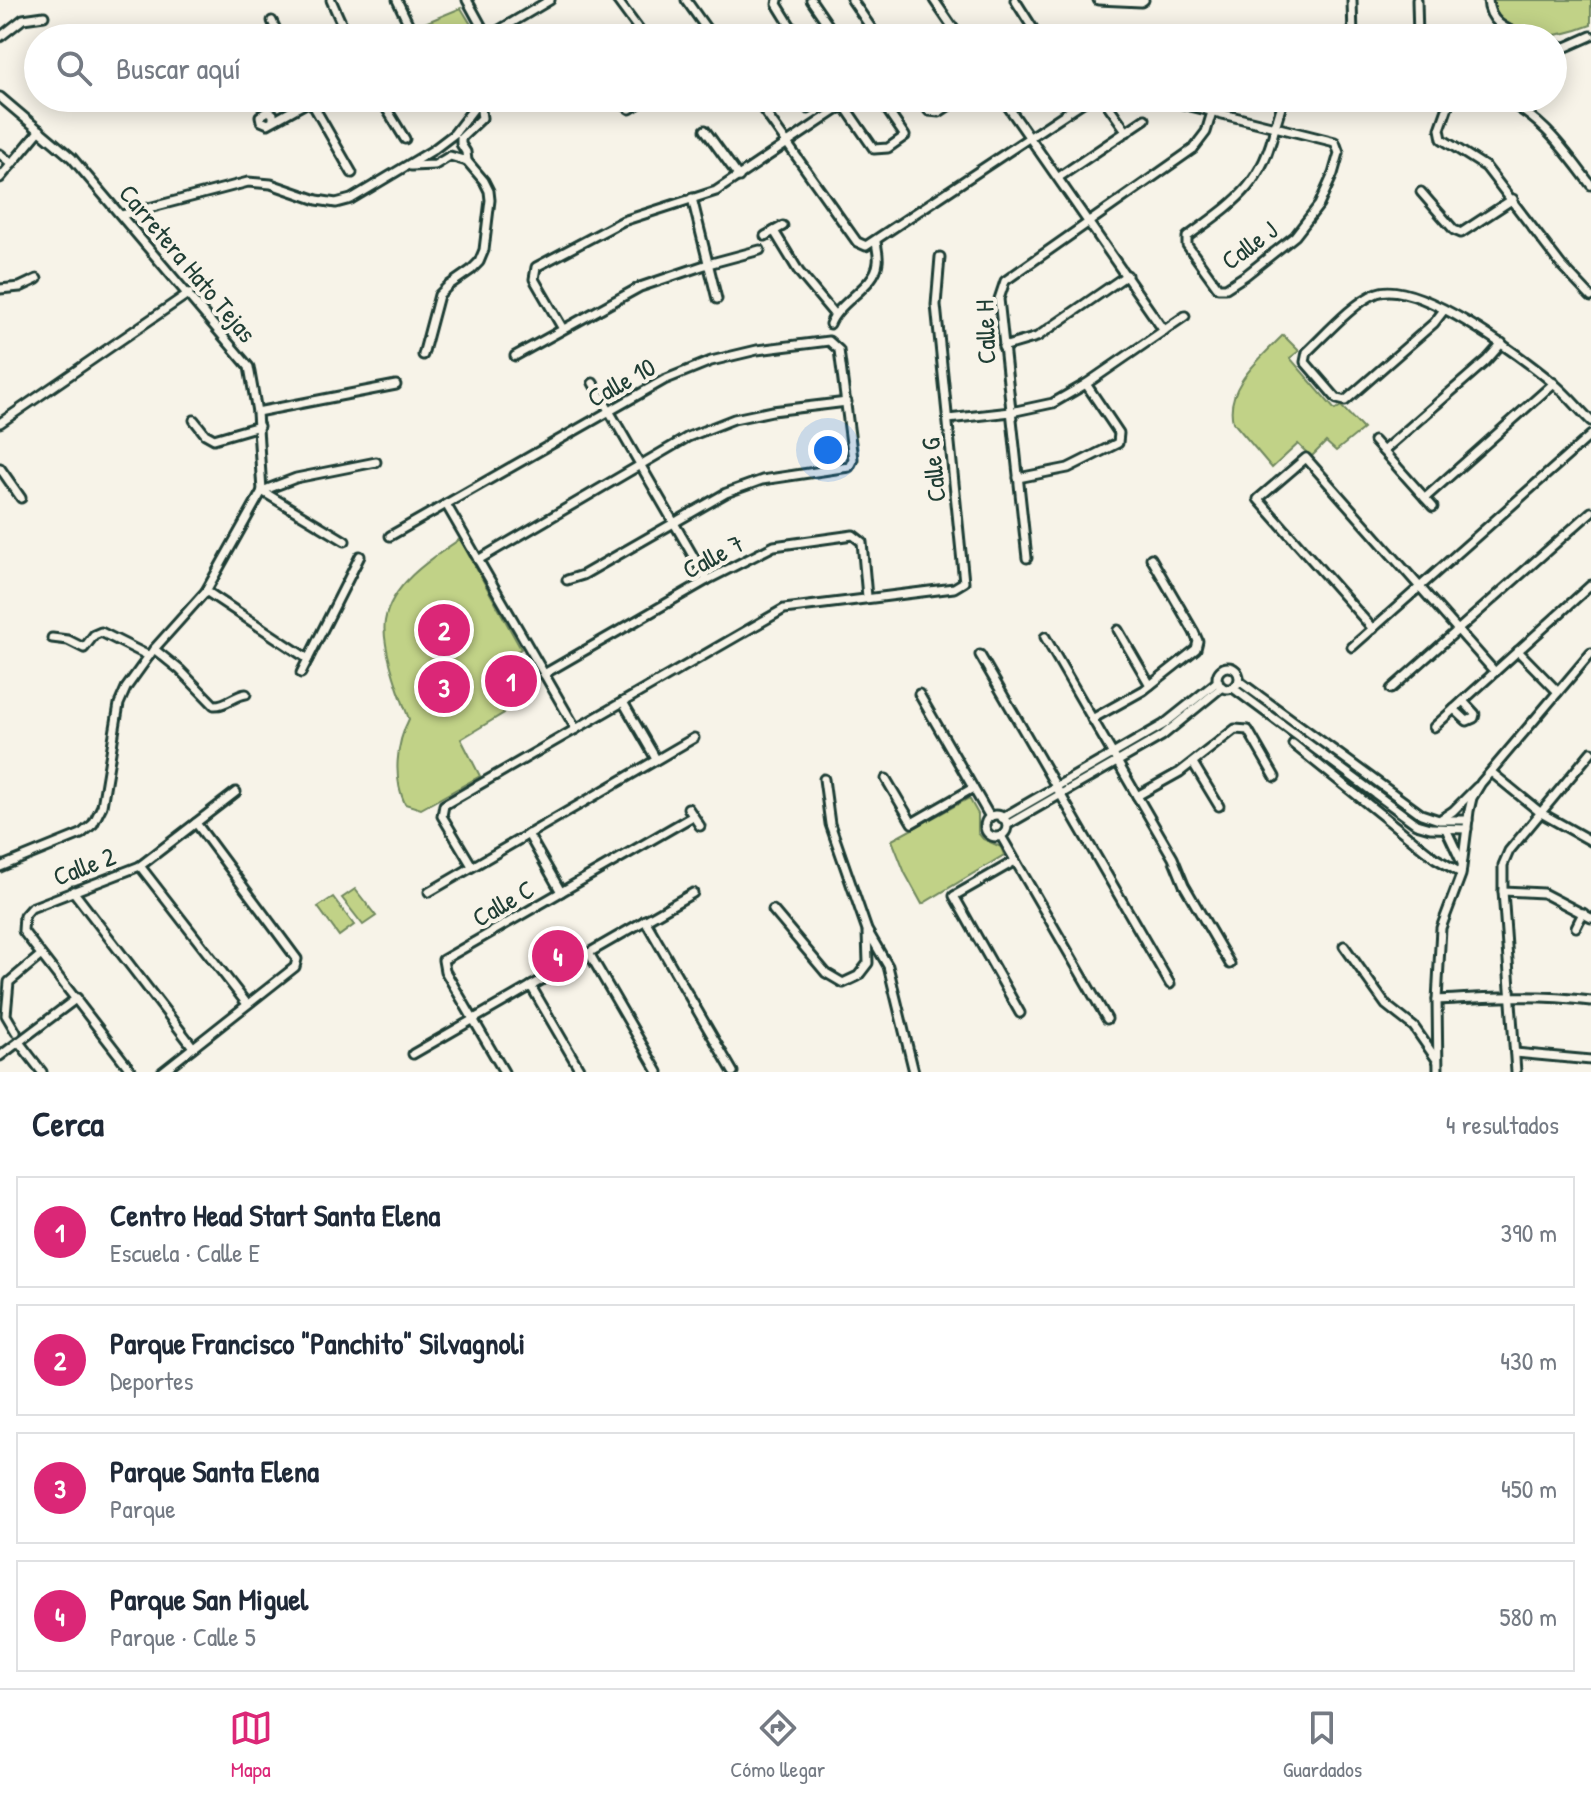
<!DOCTYPE html>
<html lang="es">
<meta charset="utf-8">
<style>
:root{--surface:#fff;--page:#f2f2f3;--text:#1f2937;--muted:#747a83;--line:#e0e1e3;--accent:#db2777}
body{margin:0;font-family:"Patrick Hand",sans-serif;background:var(--page);color:var(--text)}
.you{position:absolute;left:828px;top:450px;width:28px;height:28px;margin:-20px;border:6px solid #fff;border-radius:50%;background:#1a73e8;box-shadow:0 0 0 12px #1a73e833}
.badge{display:grid;place-items:center;width:52px;height:52px;border-radius:50%;background:var(--accent);color:#fff;font-size:26px;font-weight:700}
.pin{position:absolute;translate:-50% -50%;border:4px solid #fff;box-shadow:0 2px 8px #0006}
.list{margin:0;padding:0;list-style:none}
h2{display:flex;justify-content:space-between;align-items:center;height:104px;margin:0;padding:0 32px;font-size:34px}
h2 small{font-size:26px;font-weight:400;color:var(--muted)}
.list li{display:grid;grid-template-columns:52px 1fr auto;gap:24px;align-items:center;box-sizing:border-box;height:112px;margin:0 16px 16px;padding:0 16px;border:2px solid var(--line);border-radius:0px}
.list b{display:block;font-size:30px;white-space:nowrap}
.list p{margin:0;font-size:26px;white-space:nowrap;color:var(--muted)}
.list em{font-size:26px;font-style:normal;color:var(--muted)}
.icon{flex:none;width:44px;height:44px;fill:none;stroke:currentColor;stroke-width:2;stroke-linecap:round;stroke-linejoin:round}
.map{position:relative;flex:none;width:1591px;height:1072px;overflow:hidden}
.search{position:absolute;background:var(--surface);box-shadow:0 4px 20px #0003;left:24px;right:24px;top:24px;height:88px;display:flex;align-items:center;gap:20px;box-sizing:border-box;padding:0 28px;border-radius:44px;color:var(--muted);font-size:30px}
.sheet{height:616px;background:var(--surface)}
nav{display:flex;justify-content:space-around;align-items:center;box-sizing:border-box;height:112px;border-top:2px solid var(--line);background:var(--surface);font-size:22px;color:var(--muted)}
nav a{display:grid;justify-items:center;gap:4px}
nav .on{color:var(--accent)}
.map>svg:first-child{display:block}
</style>
<div class="map">
<svg width="1591" height="1072" viewBox="0 0 1591 1072">
<rect width="100%" height="100%" fill="#f7f3e8"/>
<filter id="ink" filterUnits="userSpaceOnUse"><feTurbulence type="fractalNoise" baseFrequency=".0125" numOctaves="2"/><feDisplacementMap in="SourceGraphic" scale="16" xChannelSelector="R" yChannelSelector="G"/><feConvolveMatrix kernelMatrix="1 2 1 2 8 2 1 2 1" color-interpolation-filters="sRGB"/></filter>
<g filter="url(#ink)">
<!-- green -->
<g fill="#c1d287" stroke="#70885e" stroke-width="2">
<path d="M1492 0H1591V25C1565 35 1520 47 1500 18 1496 13 1494 6 1492 0Z"/>
<polygon points="461,8 478,36 482,38 421,38 415,27"/>
<path d="M1283 335 1299 351 1290 358 1335 410 1341 406 1363 429 1336 451 1326 442 1311 457 1298 444 1272 468 1233 422C1224 387 1261 358 1283 335Z"/>
<path d="M460 539 521 649 483 671 504 713 461 739 480 776 421 809 405 804C393 778 396 744 409 719 400 696 381 645 385 621 391 584 432 558 460 539Z"/>
<polygon points="969,798 978,814 978,833 983,839 1001,847 1004,855 922,904 905,873 892,840"/>
<polygon points="355,889 376,916 363,925 342,898"/>
<polygon points="333,897 354,925 339,936 318,907"/>
</g>
<g fill="none" stroke-linecap="round" stroke-linejoin="round">
<!-- minor casing -->
<g stroke="#1f3d34" stroke-width="13">
<g id="minor">
<polyline points="331,0 348,38"/>
<polyline points="397,0 415,38"/>
<polyline points="467,0 484,31 496,32 550,0"/>
<polyline points="617,0 645,38"/>
<polyline points="686,0 713,38"/>
<polyline points="778,0 777,4 798,38"/>
<polyline points="811,0 837,38"/>
<polyline points="852,0 878,38"/>
<polyline points="934,0 960,38"/>
<polyline points="1015,0 1039,38"/>
<polyline points="1098,0 1141,2 1144,0"/>
<polyline points="1352,0 1353,38"/>
<polyline points="1417,0 1418,38"/>
<path d="M1488 0C1489 24 1508 30 1527 38"/>
<polyline points="272,21 280,38"/>
<polyline points="0,37 23,19 44,16"/>
<polyline points="1553,46 1566,47 1591,36"/>
<polyline points="0,97 72,158 249,367 257,412 262,491 206,591 154,649 126,688 119,704 102,806 93,824 81,834 0,867"/>
<polyline points="309,98 352,173"/>
<polyline points="380,98 405,139"/>
<polyline points="614,98 630,109 648,98"/>
<polyline points="755,98 857,242 866,246 1089,98"/>
<polyline points="800,98 808,109"/>
<polyline points="839,98 874,149 888,148 905,136 879,98"/>
<polyline points="920,98 929,111 939,112 960,98"/>
<polyline points="1002,98 1164,331"/>
<polyline points="1103,98 1127,132"/>
<polyline points="1158,98 1275,127 1284,98"/>
<polyline points="1451,98 1440,129 1442,139 1486,167 1561,265 1591,297"/>
<path d="M1499 98C1541 115 1564 150 1591 185"/>
<polyline points="273,119 273,114 268,111 260,116 261,121 268,124 315,98"/>
<path d="M1275 127 1335 142 1339 153 1333 174 1319 205 1295 236 1246 275 1226 288H1218L1187 245V237C1233 203 1262 187 1275 127Z"/>
<polyline points="705,130 739,177"/>
<polyline points="0,154 12,164"/>
<polyline points="411,166 435,165 450,156 467,161"/>
<polyline points="1059,177 1145,119"/>
<polyline points="0,178 40,130"/>
<polyline points="1421,192 1454,230 1461,233 1513,199"/>
<polyline points="692,198 717,299"/>
<polyline points="122,215 248,182 271,184 317,200 336,203 351,199 433,150 454,134 474,108 496,98"/>
<polyline points="774,231 799,272 834,314"/>
<polyline points="765,236 783,226"/>
<polyline points="0,289 20,287 37,279"/>
<path d="M1444 310 1434 323 1345 401 1337 399 1305 362 1307 352C1325 335 1354 302 1377 293 1416 278 1521 356 1552 382 1566 393 1578 408 1591 421"/>
<path d="M830 324C839 301 876 286 878 262 879 256 877 249 876 242"/>
<polyline points="563,329 534,279 536,267 623,221 716,191 844,105"/>
<polyline points="1003,347 1037,337 1127,275"/>
<polyline points="423,355 439,295 448,286 471,270 479,262 484,250 490,200 489,191 484,181 467,161 466,152 461,144 461,138 482,118 480,103"/>
<polyline points="515,356 640,287 708,264 760,250"/>
<polyline points="593,383 707,580"/>
<polyline points="257,412 396,385"/>
<polyline points="948,419 1011,412 1053,403 1086,384 1185,316"/>
<polyline points="194,420 205,434 214,439 259,426"/>
<polyline points="0,423 189,293"/>
<polyline points="1374,441 1433,507"/>
<polyline points="1383,451 1486,361 1502,343"/>
<polyline points="0,468 21,498"/>
<polyline points="1018,478 1068,468 1118,443 1119,433 1086,384"/>
<polyline points="262,491 296,478 376,462"/>
<polyline points="262,491 345,541"/>
<polyline points="1425,498 1554,383"/>
<polyline points="446,504 576,729"/>
<polyline points="390,536 664,380 711,361 757,350 829,341 839,350 853,459 849,467 762,480 726,493 583,575 567,580"/>
<polyline points="1027,558 999,299 1005,281 1193,149 1206,132 1212,112"/>
<polyline points="478,560 688,437 734,419 772,411 847,402"/>
<polyline points="206,591 308,659"/>
<polyline points="1373,629 1258,499 1306,458 1495,672"/>
<polyline points="1118,630 1150,685"/>
<polyline points="1045,637 1173,858 1184,885 1230,964"/>
<polyline points="52,638 68,640 84,648 94,635 101,632 149,656"/>
<polyline points="1352,647 1591,435"/>
<path d="M154 649 180 670 214 705C226 706 235 695 246 694"/>
<polyline points="1518,651 1558,692"/>
<polyline points="980,655 1170,984"/>
<circle cx="1228" cy="678" r="11"/>
<polyline points="301,673 360,556"/>
<polyline points="544,674 707,580 774,546 853,535 862,542 867,597"/>
<polyline points="1239,681 1421,814 1439,820 1468,820"/>
<polyline points="1233,688 1416,824 1430,828 1467,829"/>
<polyline points="1391,689 1591,512"/>
<polyline points="919,694 990,817"/>
<polyline points="623,702 656,759"/>
<polyline points="1454,709 1467,721 1474,718 1475,714 1463,701"/>
<polyline points="1092,719 1144,690 1196,649 1198,641 1194,632 1151,558"/>
<polyline points="1434,727 1591,585"/>
<polyline points="1293,744 1435,858 1461,873"/>
<polyline points="1193,763 1219,806"/>
<polyline points="1491,772 1541,813 1591,841"/>
<polyline points="824,779 830,824 867,930 888,966 914,1072"/>
<polyline points="886,779 912,823 973,788"/>
<polyline points="1137,796 1180,772 1235,729 1248,730 1275,777"/>
<polyline points="688,808 700,826"/>
<circle cx="996" cy="826" r="11"/>
<polyline points="1002,818 1163,725 1218,681"/>
<polyline points="1441,819 1453,811 1477,787"/>
<polyline points="1007,825 1162,736 1222,687"/>
<polyline points="1446,829 1462,863"/>
<polyline points="528,834 561,892"/>
<polyline points="1001,836 1107,1019"/>
<polyline points="1015,861 954,896 1020,1013"/>
<polyline points="140,866 247,1004"/>
<polyline points="472,866 442,816 444,805 784,609 954,588 964,582 936,305 940,257"/>
<polyline points="73,891 193,1047"/>
<polyline points="1503,891 1543,893 1591,918"/>
<polyline points="429,892 694,738"/>
<polyline points="773,910 826,973 843,983 858,976 868,963 867,933"/>
<polyline points="645,920 733,1072"/>
<polyline points="1576,927 1583,913"/>
<polyline points="1344,946 1386,1005 1414,1027 1437,1060"/>
<polyline points="589,953 658,1072"/>
<polyline points="531,986 581,1072"/>
<path d="M1437 1000C1490 997 1539 994 1591 1001"/>
<polyline points="16,1032 6,1015 9,982 40,956"/>
<polyline points="19,1042 42,1072"/>
<polyline points="1515,1053 1591,1060"/>
<polyline points="413,1054 693,893"/>
<polyline points="0,1056 77,998"/>
<polyline points="132,1072 23,931 24,916 31,908 140,866 236,792"/>
<polyline points="162,1072 295,967 297,959 196,823"/>
<polyline points="504,1072 445,971 443,960 693,816"/>
<polyline points="1438,1072 1437,1000 1441,928 1461,875 1469,811 1472,798 1481,783 1591,653"/>
<polyline points="1516,1072 1503,891 1503,865 1509,851 1591,752"/>
</g>
</g>
<!-- minor -->
<use href="#minor" stroke="#f7f3e8" stroke-width="7"/>
</g>
</g>
<g text-anchor="middle" dominant-baseline="central" stroke-width="8" stroke-linejoin="round" paint-order="stroke">
<!-- street labels -->
<g font-size="26" fill="#1f3d34" stroke="#f7f3e8">
<text transform="translate(1249 245) rotate(-37)">Calle J</text>
<text transform="translate(188 263) rotate(50)">Carretera Hato Tejas</text>
<text transform="translate(985 332) rotate(-92)">Calle H</text>
<text transform="translate(621 382) rotate(-29)">Calle 10</text>
<text transform="translate(933 470) rotate(-96)">Calle G</text>
<text transform="translate(713 556) rotate(-28)">Calle 7</text>
<text transform="translate(84 866) rotate(-21)">Calle 2</text>
<text transform="translate(503 903) rotate(-30)">Calle C</text>
</g>
</g>
</svg>
<div class="you"></div>
<div class="pin badge" style="left:511px;top:681px">1</div>
<div class="pin badge" style="left:444px;top:630px">2</div>
<div class="pin badge" style="left:444px;top:687px">3</div>
<div class="pin badge" style="left:558px;top:956px">4</div>
<div class="search"><svg class="icon" aria-label="search" viewBox="0 0 24 24"><circle cx="10" cy="10" r="6"/><path d="M15 15l6 6"/></svg>Buscar aquí</div>
</div>
<section class="sheet">
<h2>Cerca<small>4 resultados</small></h2>
<ul class="list">
<li><span class="badge">1</span><div><b>Centro Head Start Santa Elena</b><p>Escuela · Calle E</p></div><em>390 m</em></li>
<li><span class="badge">2</span><div><b>Parque Francisco &quot;Panchito&quot; Silvagnoli</b><p>Deportes</p></div><em>430 m</em></li>
<li><span class="badge">3</span><div><b>Parque Santa Elena</b><p>Parque</p></div><em>450 m</em></li>
<li><span class="badge">4</span><div><b>Parque San Miguel</b><p>Parque · Calle 5</p></div><em>580 m</em></li>
</ul>
</section>
<nav>
<a class="on"><svg class="icon" aria-label="map" viewBox="0 0 24 24"><path d="M3 6l6-2 6 2 6-2v14l-6 2-6-2-6 2zM9 4v14M15 6v14"/></svg>Mapa</a>
<a><svg class="icon" aria-label="directions" viewBox="0 0 24 24"><path d="M12 3l9 9-9 9-9-9zM9 14v-3h6M13 9l2 2-2 2"/></svg>Cómo llegar</a>
<a><svg class="icon" aria-label="saved" viewBox="0 0 24 24"><path d="M7 4h10v16l-5-4-5 4z"/></svg>Guardados</a>
</nav>
